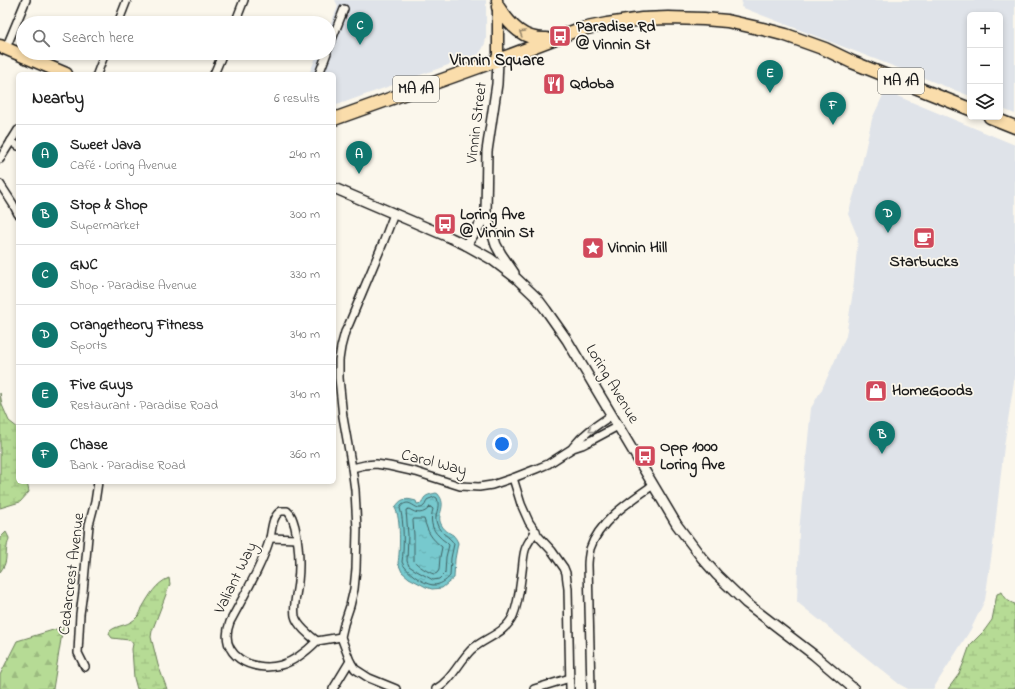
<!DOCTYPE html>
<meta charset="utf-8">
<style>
:root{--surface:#fff;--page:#f2f2f2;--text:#222;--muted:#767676;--line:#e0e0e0;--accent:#0f766e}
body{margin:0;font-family:"Indie Flower",sans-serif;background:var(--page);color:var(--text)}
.controls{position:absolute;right:12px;top:12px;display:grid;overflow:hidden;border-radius:6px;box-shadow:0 2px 6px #0003}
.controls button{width:36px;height:36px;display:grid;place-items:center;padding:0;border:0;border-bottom:1px solid var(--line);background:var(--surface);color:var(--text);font:20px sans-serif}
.you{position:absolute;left:502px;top:444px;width:14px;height:14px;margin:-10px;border:3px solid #fff;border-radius:50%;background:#1a73e8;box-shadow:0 0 0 6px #1a73e833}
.badge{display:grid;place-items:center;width:26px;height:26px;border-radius:50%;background:var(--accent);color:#fff;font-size:13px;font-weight:700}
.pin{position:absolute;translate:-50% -33px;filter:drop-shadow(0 1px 2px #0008)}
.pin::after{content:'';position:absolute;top:21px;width:14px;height:12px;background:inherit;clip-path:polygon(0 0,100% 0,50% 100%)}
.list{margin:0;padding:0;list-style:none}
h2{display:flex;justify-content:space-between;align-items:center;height:52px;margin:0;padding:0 16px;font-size:17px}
h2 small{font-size:13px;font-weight:400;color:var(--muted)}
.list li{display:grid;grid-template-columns:26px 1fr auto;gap:12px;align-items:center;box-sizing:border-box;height:60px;padding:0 16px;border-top:1px solid var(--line)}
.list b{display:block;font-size:15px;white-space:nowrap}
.list p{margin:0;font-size:13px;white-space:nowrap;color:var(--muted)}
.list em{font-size:13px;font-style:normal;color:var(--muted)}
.icon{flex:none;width:22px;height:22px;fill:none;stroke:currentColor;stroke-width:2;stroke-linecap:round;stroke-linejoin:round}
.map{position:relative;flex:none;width:1015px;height:689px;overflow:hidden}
.search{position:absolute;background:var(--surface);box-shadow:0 2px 6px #0003;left:16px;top:16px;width:320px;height:44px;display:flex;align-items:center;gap:10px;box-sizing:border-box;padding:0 14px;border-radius:22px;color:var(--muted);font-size:15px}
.panel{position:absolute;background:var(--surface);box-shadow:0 2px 6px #0003;left:16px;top:72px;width:320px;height:412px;border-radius:6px}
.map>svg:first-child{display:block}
</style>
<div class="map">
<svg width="1015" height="689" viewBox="0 0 1015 689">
<defs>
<pattern id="forest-firs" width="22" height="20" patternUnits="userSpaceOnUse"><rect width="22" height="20" fill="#b6db95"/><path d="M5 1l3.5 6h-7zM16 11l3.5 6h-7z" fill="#9cbb80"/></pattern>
<pattern id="wetland-marsh" width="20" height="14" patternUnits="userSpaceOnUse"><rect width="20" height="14" fill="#b6db95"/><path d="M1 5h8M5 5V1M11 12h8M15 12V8" fill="none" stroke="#9cbb80"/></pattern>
<pattern id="water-ripples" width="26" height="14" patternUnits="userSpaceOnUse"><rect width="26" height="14" fill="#77c9ce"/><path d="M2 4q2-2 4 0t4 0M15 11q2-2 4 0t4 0" fill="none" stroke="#66acb0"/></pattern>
</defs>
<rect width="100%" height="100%" fill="#fbf7ec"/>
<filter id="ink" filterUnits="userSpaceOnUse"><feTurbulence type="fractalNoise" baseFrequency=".025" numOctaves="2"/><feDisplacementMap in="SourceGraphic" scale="8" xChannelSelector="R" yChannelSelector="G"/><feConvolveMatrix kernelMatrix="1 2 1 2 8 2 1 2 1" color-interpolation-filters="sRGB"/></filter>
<g filter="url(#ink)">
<!-- built -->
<g fill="#dfe3e9">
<polygon points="335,0 486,0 486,38 485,43 483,48 479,54 334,106 334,74 309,74 318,53 329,53 329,28 338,6"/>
<polygon points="742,0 1015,0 1015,114 1000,108 1000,15 970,15 970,96 741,7"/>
<polygon points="885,91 1015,145 1015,375 1004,446 993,545 985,600 971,629 933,689 908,689 899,684 797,602 799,531 811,408 822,389 846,336 853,291 858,238 848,214 858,181 872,119"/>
</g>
<!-- forest -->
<polygon fill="url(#forest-firs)" stroke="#697c58" points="63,627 53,689 0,689 0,675 17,641"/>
<!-- wetland -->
<g fill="url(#wetland-marsh)" stroke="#697c58">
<polygon points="0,393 2,405 9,421 18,428 18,482 27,482 29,492 20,502 0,508"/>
<path d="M6 532 9 538C9 541 7 544 7 547 5 558 8 562 0 572V538Z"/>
<path d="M169 578 170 584 152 631 151 637 158 665 167 689H137L134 678 132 649 133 644 131 641 129 640 112 638 109 634 110 631C118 624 129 627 138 616 140 614 141 611 142 608 149 596 156 583 169 578Z"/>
<path d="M1002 592C1005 598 1008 602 1015 604V689H948L959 674 964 662 970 645 984 631 992 620 994 610 997 594Z"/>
</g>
<!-- water -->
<path fill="url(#water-ripples)" stroke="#538487" d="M436 493 438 494C448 506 436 514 441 524 444 530 448 532 453 535 455 537 457 540 458 543L455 559 454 578 442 588 432 589 426 587 409 578 402 572 398 563C400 551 401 518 395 508 401 498 405 498 416 501L417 504 422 503C424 495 428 495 436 493Z"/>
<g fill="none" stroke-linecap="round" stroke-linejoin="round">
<!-- shore -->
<g stroke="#406163" stroke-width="1">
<path d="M435 497 437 498C441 509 433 515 437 524 440 534 450 536 454 544L451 558 450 576C446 581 440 585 433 585 423 584 405 571 402 562 404 549 404 520 400 508L402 505C404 504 405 503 408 503 414 504 419 512 424 506 426 504 426 502 427 500Z"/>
<path d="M430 507 432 508 433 509C430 519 431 529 439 536 442 540 446 541 449 545L446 557 445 573 439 579 433 580 415 570 409 566 407 561 408 535 406 510 409 509C417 514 423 515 430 507Z"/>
<path d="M414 519H424C428 533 431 538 442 547L440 557 439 570C438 572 437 574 434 574 429 573 417 565 414 561V535L413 521Z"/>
</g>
<!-- street casing -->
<g stroke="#1c1c1c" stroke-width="10">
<g id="street">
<polyline points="118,23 127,0"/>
<polyline points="235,23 244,0"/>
<polyline points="329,47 344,9"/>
<polyline points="6,48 26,0"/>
<polyline points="97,74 105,53"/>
<polyline points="214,74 223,53"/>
<polyline points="319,74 327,53"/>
<polyline points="11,141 18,146"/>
<polyline points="0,159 18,130"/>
<polyline points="0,184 13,204 18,214"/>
<polyline points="394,214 383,243 349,324 345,332 341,347 339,360 339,378 343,417 352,468 355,490 357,529 356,569 354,589 350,606 344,624 341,637 350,661 355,669 369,678 396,689"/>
<path d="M573 447C584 433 597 425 612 415"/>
<polyline points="352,468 365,465 376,464 389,466 416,472 460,486 479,487 492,485 513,478 536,469 548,464 573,448 582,445 592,440 618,426"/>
<polyline points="513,478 521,504 529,522 539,537 552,551 564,568 566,573 568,589 570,689"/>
<path d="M281 511H287C292 515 293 520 295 527 299 545 300 564 298 582 297 593 293 605 295 616 297 625 310 636 317 641 307 651 295 661 281 665 252 673 217 655 230 622 243 597 262 566 270 538 272 529 272 516 281 511Z"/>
<polyline points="270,538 297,539"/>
<polyline points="317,641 341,637"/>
<polyline points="85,667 78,653 80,614 83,592 89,525 95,502 98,482"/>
<polyline points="333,689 350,661"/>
<path d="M436 689C451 681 459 662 471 650 484 638 505 634 513 616 519 602 520 586 522 571 523 564 523 557 525 550 527 543 532 537 536 531"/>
<polyline points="534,689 570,678"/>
<path d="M591 689 588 565C588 560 589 554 590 549 599 521 630 501 653 485"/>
</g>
</g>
<!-- secondary casing -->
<g stroke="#1c1c1c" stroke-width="12">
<g id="secondary">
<polyline points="334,188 451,238 466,245 491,259 516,278 537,298 546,310 567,340 677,525 702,558 717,575 746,603 814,655 854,689"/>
<polyline points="486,213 496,245 501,254 514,273"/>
<polyline points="466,245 479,226 486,213 487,151 497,84 498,60"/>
</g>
</g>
<!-- primary casing -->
<g stroke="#1c1c1c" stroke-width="13">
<polyline id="primary" points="497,0 498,7 498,60"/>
</g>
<!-- highway casing -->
<g stroke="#1c1c1c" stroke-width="15">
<g id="highway">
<path d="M498 7C511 26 523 40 547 39"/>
<polyline points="0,46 66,74"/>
<polyline points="990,117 1015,127"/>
<polyline points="334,119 498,60 577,30 607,24 642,19 668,18 704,19 727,21 767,30 786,35 825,49 852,62 970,109"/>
</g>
</g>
<!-- street -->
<use href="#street" stroke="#fbf7ec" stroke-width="7"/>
<!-- secondary -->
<use href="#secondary" stroke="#fbf7ec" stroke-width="9"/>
<!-- primary -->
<use href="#primary" stroke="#faddab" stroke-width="10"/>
<!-- highway -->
<use href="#highway" stroke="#faddab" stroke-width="12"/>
</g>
<!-- one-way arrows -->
<defs><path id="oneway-chevron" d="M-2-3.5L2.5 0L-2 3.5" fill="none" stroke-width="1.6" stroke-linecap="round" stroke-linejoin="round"/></defs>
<use stroke="#96866b" href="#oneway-chevron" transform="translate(522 33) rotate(-149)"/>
<use stroke="#97948e" href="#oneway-chevron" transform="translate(591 430) rotate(143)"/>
</g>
<!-- icons -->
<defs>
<g id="bus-square" transform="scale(1.15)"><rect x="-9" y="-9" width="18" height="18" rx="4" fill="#d1495b" stroke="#fbf7ec"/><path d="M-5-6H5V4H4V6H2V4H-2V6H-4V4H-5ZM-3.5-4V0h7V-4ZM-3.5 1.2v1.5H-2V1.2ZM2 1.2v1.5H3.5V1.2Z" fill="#fff"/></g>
<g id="restaurant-square" transform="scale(1.15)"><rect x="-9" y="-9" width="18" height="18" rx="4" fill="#d1495b" stroke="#fbf7ec"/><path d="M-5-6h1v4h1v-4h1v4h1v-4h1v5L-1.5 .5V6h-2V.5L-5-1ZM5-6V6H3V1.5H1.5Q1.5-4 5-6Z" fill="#fff"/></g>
<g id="cafe-square" transform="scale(1.15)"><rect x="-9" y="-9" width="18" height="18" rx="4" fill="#d1495b" stroke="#fbf7ec"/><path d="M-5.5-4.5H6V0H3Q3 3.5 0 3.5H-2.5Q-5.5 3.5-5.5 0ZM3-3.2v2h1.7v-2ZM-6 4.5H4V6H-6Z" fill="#fff"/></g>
<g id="sight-square" transform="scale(1.15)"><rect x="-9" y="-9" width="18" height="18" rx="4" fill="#d1495b" stroke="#fbf7ec"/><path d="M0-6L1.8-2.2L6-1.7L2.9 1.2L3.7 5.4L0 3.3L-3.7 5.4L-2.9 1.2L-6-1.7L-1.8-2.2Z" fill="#fff"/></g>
<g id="shop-square" transform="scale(1.15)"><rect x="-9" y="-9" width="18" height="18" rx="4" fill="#d1495b" stroke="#fbf7ec"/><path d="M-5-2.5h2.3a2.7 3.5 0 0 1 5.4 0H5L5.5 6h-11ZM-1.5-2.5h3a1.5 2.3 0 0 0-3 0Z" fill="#fff"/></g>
</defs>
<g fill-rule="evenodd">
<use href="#bus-square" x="560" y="36"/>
<use href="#restaurant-square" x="554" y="84"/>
<use href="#bus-square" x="445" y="224"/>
<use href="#cafe-square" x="924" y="238"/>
<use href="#sight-square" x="593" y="248"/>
<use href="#shop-square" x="876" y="391"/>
<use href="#bus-square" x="645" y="456"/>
</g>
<g text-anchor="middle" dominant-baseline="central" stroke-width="3.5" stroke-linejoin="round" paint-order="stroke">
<!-- shield labels -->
<g fill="#fbf7ec" stroke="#5f5e5a" stroke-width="1">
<rect x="878" y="68" width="46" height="26" rx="3"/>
<rect x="393" y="76" width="46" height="26" rx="3"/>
</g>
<g font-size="15" font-weight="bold" fill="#1c1c1c">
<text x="901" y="81">MA 1A</text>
<text x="416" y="89">MA 1A</text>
</g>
<!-- poi labels -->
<g font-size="16" font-weight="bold" fill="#1c1c1c" stroke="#fbf7ec" text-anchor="start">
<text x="576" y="27">Paradise Rd<tspan x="576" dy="18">@ Vinnin St</tspan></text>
<text x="570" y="84">Qdoba</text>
<text x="460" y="215">Loring Ave<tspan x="460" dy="18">@ Vinnin St</tspan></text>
<text x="608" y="248">Vinnin Hill</text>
<text x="924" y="262" text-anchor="middle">Starbucks</text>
<text x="892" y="391">HomeGoods</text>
<text x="660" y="447">Opp 1000<tspan x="660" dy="18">Loring Ave</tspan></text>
</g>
<!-- street labels -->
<g font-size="16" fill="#1c1c1c" stroke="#fbf7ec">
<text transform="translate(477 123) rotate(-83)">Vinnin Street</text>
<text transform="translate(612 384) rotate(59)">Loring Avenue</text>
<text transform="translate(434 463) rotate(14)">Carol Way</text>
<text transform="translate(72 574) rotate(-83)">Cedarcrest Avenue</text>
<text transform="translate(236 578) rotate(-64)">Valiant Way</text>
</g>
<!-- neighbourhood labels -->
<g font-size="17" font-weight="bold" fill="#1c1c1c" stroke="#fbf7ec">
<text x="497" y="60">Vinnin Square</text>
</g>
</g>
</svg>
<div class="controls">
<button>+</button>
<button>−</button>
<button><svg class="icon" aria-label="layers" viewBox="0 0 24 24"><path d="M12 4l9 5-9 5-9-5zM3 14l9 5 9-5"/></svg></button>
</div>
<div class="you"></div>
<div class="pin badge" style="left:359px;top:174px">A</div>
<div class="pin badge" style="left:882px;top:454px">B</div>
<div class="pin badge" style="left:360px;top:45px">C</div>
<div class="pin badge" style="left:888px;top:233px">D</div>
<div class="pin badge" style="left:770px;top:93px">E</div>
<div class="pin badge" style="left:833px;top:125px">F</div>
<div class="search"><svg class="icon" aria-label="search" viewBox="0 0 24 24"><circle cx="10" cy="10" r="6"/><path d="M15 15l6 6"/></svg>Search here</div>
<section class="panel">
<h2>Nearby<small>6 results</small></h2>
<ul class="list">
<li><span class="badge">A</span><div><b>Sweet Java</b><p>Café · Loring Avenue</p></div><em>240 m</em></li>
<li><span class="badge">B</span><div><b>Stop &amp; Shop</b><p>Supermarket</p></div><em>300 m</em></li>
<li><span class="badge">C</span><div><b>GNC</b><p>Shop · Paradise Avenue</p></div><em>330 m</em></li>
<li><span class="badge">D</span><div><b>Orangetheory Fitness</b><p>Sports</p></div><em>340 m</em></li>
<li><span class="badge">E</span><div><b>Five Guys</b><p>Restaurant · Paradise Road</p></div><em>340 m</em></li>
<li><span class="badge">F</span><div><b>Chase</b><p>Bank · Paradise Road</p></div><em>360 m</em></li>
</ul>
</section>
</div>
